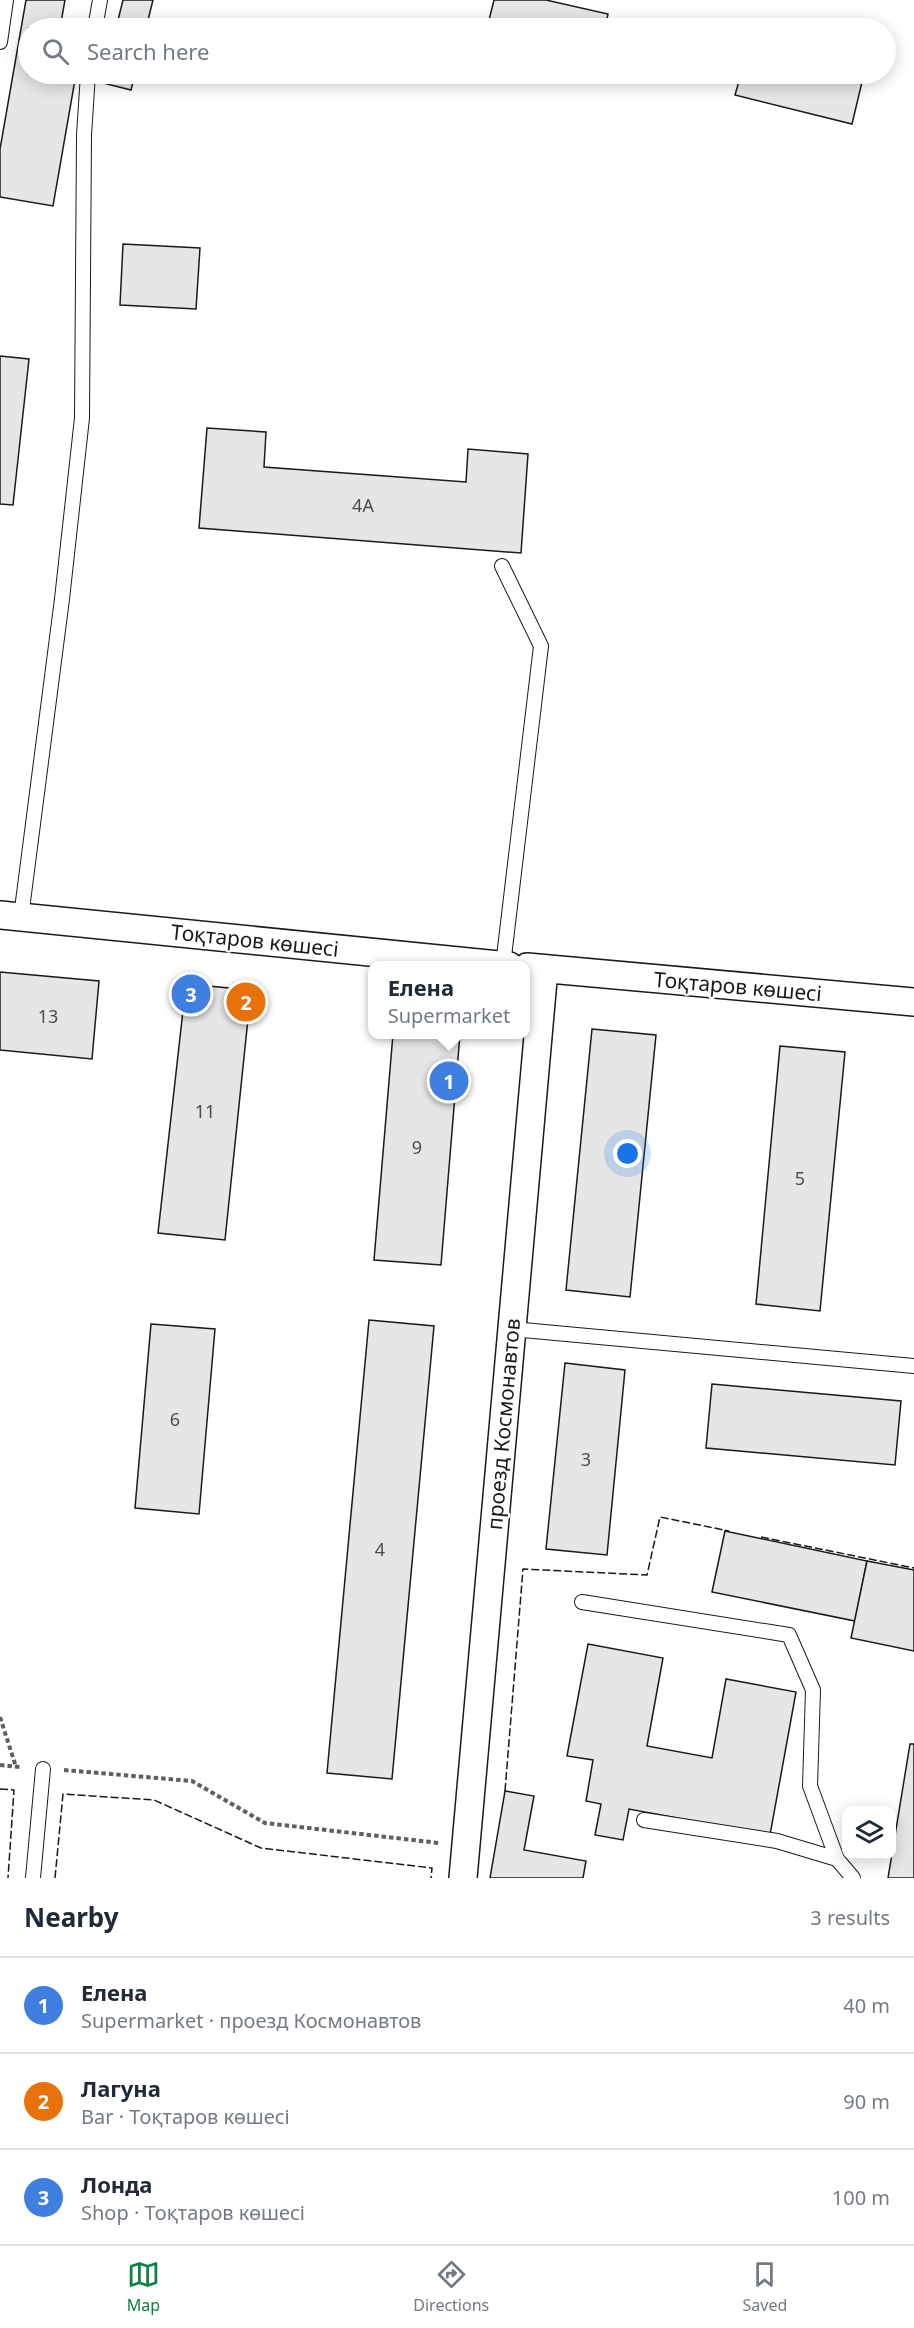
<!DOCTYPE html>
<meta charset="utf-8">
<style>
:root{--surface:#fff;--page:#f6f6f7;--text:#1f2937;--muted:#747a83;--line:#e0e1e3;--accent:#0b8043}
body{margin:0;font-family:"Noto Sans",sans-serif;background:var(--page);color:var(--text)}
.controls{position:absolute;right:18px;bottom:18px;display:grid;overflow:hidden;border-radius:12px;box-shadow:0 3px 15px #0003}
.controls button{width:54px;height:54px;display:grid;place-items:center;padding:0;border:0;border-bottom:2px solid var(--line);background:var(--surface);color:var(--text);font:30px sans-serif}
.you{position:absolute;left:628px;top:1154px;width:21px;height:21px;margin:-15px;border:4px solid #fff;border-radius:50%;background:#1a73e8;box-shadow:0 0 0 9px #1a73e833}
.badge{display:grid;place-items:center;width:39px;height:39px;border-radius:50%;background:var(--accent);color:#fff;font-size:20px;font-weight:700}
.pin{position:absolute;translate:-50% -50%;border:3px solid #fff;box-shadow:0 2px 6px #0006}
.popup{position:absolute;left:368px;top:961px;width:162px;height:78px;box-sizing:border-box;display:grid;place-content:center;border-radius:12px;background:var(--surface);filter:drop-shadow(0 2px 4px #0005);font-size:20px;white-space:nowrap;color:var(--muted)}
.popup b{font-size:22px;color:var(--text)}
.popup::after{content:'';position:absolute;left:50%;top:100%;margin-left:-12px;border:12px solid transparent;border-top-color:var(--surface)}
.list{margin:0;padding:0;list-style:none}
h2{display:flex;justify-content:space-between;align-items:center;height:78px;margin:0;padding:0 24px;font-size:26px}
h2 small{font-size:20px;font-weight:400;color:var(--muted)}
.list li{display:grid;grid-template-columns:39px 1fr auto;gap:18px;align-items:center;box-sizing:border-box;height:96px;padding:0 24px;border-top:2px solid var(--line)}
.list b{display:block;font-size:22px;white-space:nowrap}
.list p{margin:0;font-size:20px;white-space:nowrap;color:var(--muted)}
.list em{font-size:20px;font-style:normal;color:var(--muted)}
.icon{flex:none;width:33px;height:33px;fill:none;stroke:currentColor;stroke-width:2;stroke-linecap:round;stroke-linejoin:round}
.map{position:relative;flex:none;width:914px;height:1878px;overflow:hidden}
.search{position:absolute;background:var(--surface);box-shadow:0 3px 15px #0003;left:18px;right:18px;top:18px;height:66px;display:flex;align-items:center;gap:15px;box-sizing:border-box;padding:0 21px;border-radius:33px;color:var(--muted);font-size:22px}
.sheet{height:366px;background:var(--surface)}
nav{display:flex;justify-content:space-around;align-items:center;box-sizing:border-box;height:84px;border-top:2px solid var(--line);background:var(--surface);font-size:16px;color:var(--muted)}
nav a{display:grid;justify-items:center;gap:3px}
nav .on{color:var(--accent)}
.map>svg:first-child{display:block}
</style>
<div class="map">
<svg width="914" height="1878" viewBox="0 0 914 1878">
<rect width="100%" height="100%" fill="#fff"/>
<!-- building -->
<g fill="#e6e6e6" stroke="#1a1a1a" stroke-width="1.5">
<polygon points="26,0 65,0 60,28 28,28 28,74 76,74 53,206 0,197 0,149"/>
<polygon points="123,0 153,0 146,28 116,28"/>
<polygon points="494,0 546,0 608,14 605,28 487,28"/>
<polygon points="105,74 135,74 131,90 103,83"/>
<polygon points="741,74 826,74 862,82 852,124 735,95"/>
<polygon points="123,244 200,248 196,309 120,305"/>
<polygon points="0,356 29,359 13,505 0,504"/>
<polygon points="207,428 266,432 264,467 466,482 468,449 528,454 521,553 199,528"/>
<polygon points="0,972 99,981 92,1059 0,1050"/>
<polygon points="186,984 251,990 225,1240 158,1233"/>
<polygon points="592,1029 656,1035 630,1297 566,1290"/>
<polygon points="393,1034 460,1034 441,1265 374,1260"/>
<polygon points="780,1046 845,1052 820,1311 756,1304"/>
<polygon points="369,1320 434,1326 392,1779 327,1773"/>
<polygon points="151,1324 215,1329 199,1514 135,1508"/>
<polygon points="565,1363 625,1370 607,1555 546,1549"/>
<polygon points="712,1384 901,1401 895,1465 706,1448"/>
<polygon points="725,1531 867,1561 855,1621 712,1592"/>
<polygon points="867,1561 914,1570 914,1651 851,1638"/>
<polygon points="588,1644 663,1658 647,1746 712,1758 726,1679 796,1692 770,1835 629,1809 623,1840 595,1835 601,1804 586,1801 593,1760 567,1756"/>
<polygon points="910,1744 914,1744 914,1878 888,1878"/>
<polygon points="505,1791 534,1796 524,1850 586,1861 583,1878 490,1878"/>
</g>
<g fill="none" stroke-linecap="round" stroke-linejoin="round">
<!-- service casing -->
<g stroke="#1a1a1a" stroke-width="16">
<g id="service">
<polyline points="95,28 100,0"/>
<polyline points="0,42 6,0"/>
<polyline points="502,566 541,646 503,965"/>
<polyline points="21,917 62,599 82,418 84,135 88,74"/>
<polyline points="512,1329 914,1366"/>
<polyline points="582,1602 789,1635 813,1690 810,1786 837,1859 853,1878"/>
<polyline points="644,1820 777,1841 837,1859"/>
<polyline points="33,1878 43,1769"/>
</g>
</g>
<!-- minor casing -->
<g stroke="#1a1a1a" stroke-width="30">
<g id="minor">
<polyline points="0,915 509,966"/>
<polyline points="527,967 914,1002"/>
<polyline points="463,1878 544,969"/>
</g>
</g>
<!-- path -->
<g stroke="#5f5f5f" stroke-width="4" stroke-dasharray="4.5 3" stroke-linecap="butt">
<polyline points="0,1717 16,1767"/>
<polyline points="0,1765 20,1767"/>
<polyline points="64,1770 192,1781 265,1823 439,1843"/>
</g>
<!-- service -->
<use href="#service" stroke="#fff" stroke-width="14"/>
<!-- minor -->
<use href="#minor" stroke="#fff" stroke-width="27"/>
<!-- fence -->
<g stroke="#1a1a1a" stroke-width="1.5" stroke-dasharray="8 3" stroke-linecap="butt">
<polyline points="761,1537 914,1568"/>
<polyline points="0,1789 14,1790 8,1878"/>
<polyline points="505,1791 523,1569 647,1575 660,1517 729,1531"/>
<polyline points="55,1878 63,1794 154,1800 261,1848 432,1868 431,1878"/>
</g>
</g>
<g text-anchor="middle" dominant-baseline="central" stroke-width="4.5" stroke-linejoin="round" paint-order="stroke">
<!-- number labels -->
<g font-size="18" fill="#4d4d4d">
<text x="363" y="505">4А</text>
<text x="48" y="1016">13</text>
<text x="205" y="1111">11</text>
<text x="417" y="1147">9</text>
<text x="800" y="1178">5</text>
<text x="175" y="1419">6</text>
<text x="586" y="1459">3</text>
<text x="380" y="1549">4</text>
</g>
<!-- street labels -->
<g font-size="21" fill="#1a1a1a" stroke="#fff">
<text transform="translate(255 940) rotate(6)">Тоқтаров көшесі</text>
<text transform="translate(738 986) rotate(5)">Тоқтаров көшесі</text>
<text transform="translate(503 1424) rotate(-85)">проезд Космонавтов</text>
</g>
</g>
</svg>
<div class="controls">
<button><svg class="icon" aria-label="layers" viewBox="0 0 24 24"><path d="M12 4l9 5-9 5-9-5zM3 14l9 5 9-5"/></svg></button>
</div>
<div class="you"></div>
<div class="pin badge" style="left:449px;top:1081px;background:#3f7fe0">1</div>
<div class="popup"><b>Елена</b>Supermarket</div>
<div class="pin badge" style="left:246px;top:1002px;background:#e8710a">2</div>
<div class="pin badge" style="left:191px;top:994px;background:#3f7fe0">3</div>
<div class="search"><svg class="icon" aria-label="search" viewBox="0 0 24 24"><circle cx="10" cy="10" r="6"/><path d="M15 15l6 6"/></svg>Search here</div>
</div>
<section class="sheet">
<h2>Nearby<small>3 results</small></h2>
<ul class="list">
<li><span class="badge" style="background:#3f7fe0">1</span><div><b>Елена</b><p>Supermarket · проезд Космонавтов</p></div><em>40 m</em></li>
<li><span class="badge" style="background:#e8710a">2</span><div><b>Лагуна</b><p>Bar · Тоқтаров көшесі</p></div><em>90 m</em></li>
<li><span class="badge" style="background:#3f7fe0">3</span><div><b>Лонда</b><p>Shop · Тоқтаров көшесі</p></div><em>100 m</em></li>
</ul>
</section>
<nav>
<a class="on"><svg class="icon" aria-label="map" viewBox="0 0 24 24"><path d="M3 6l6-2 6 2 6-2v14l-6 2-6-2-6 2zM9 4v14M15 6v14"/></svg>Map</a>
<a><svg class="icon" aria-label="directions" viewBox="0 0 24 24"><path d="M12 3l9 9-9 9-9-9zM9 14v-3h6M13 9l2 2-2 2"/></svg>Directions</a>
<a><svg class="icon" aria-label="saved" viewBox="0 0 24 24"><path d="M7 4h10v16l-5-4-5 4z"/></svg>Saved</a>
</nav>
